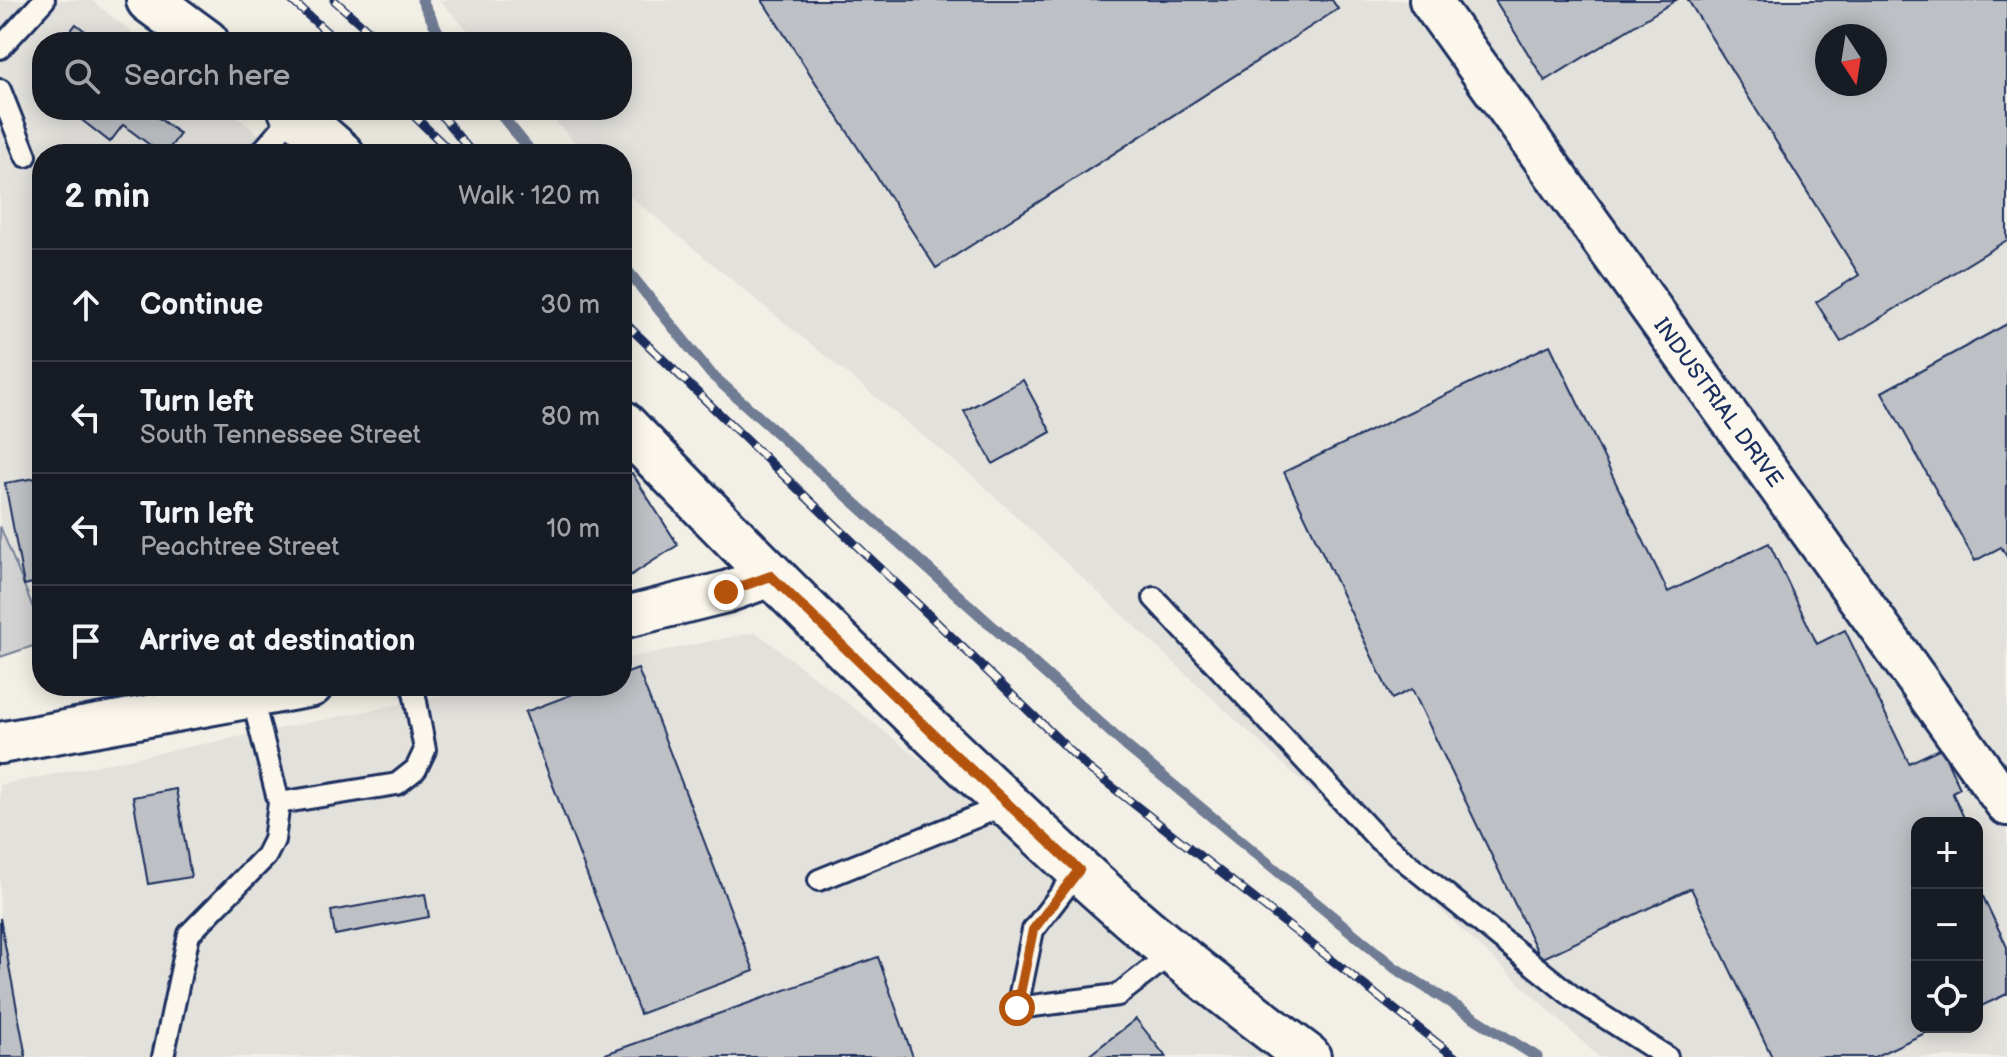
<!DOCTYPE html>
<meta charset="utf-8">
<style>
:root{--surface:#171b24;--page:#242831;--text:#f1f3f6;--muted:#9ea1a6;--line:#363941}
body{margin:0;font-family:"Balsamiq Sans",sans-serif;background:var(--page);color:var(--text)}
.controls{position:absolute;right:24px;bottom:24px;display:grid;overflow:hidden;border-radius:16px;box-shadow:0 4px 20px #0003}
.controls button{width:72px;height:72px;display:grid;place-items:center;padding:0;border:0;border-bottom:2px solid var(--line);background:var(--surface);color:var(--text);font:40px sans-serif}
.compass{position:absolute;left:1815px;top:24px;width:72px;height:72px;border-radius:50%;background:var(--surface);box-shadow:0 4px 20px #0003;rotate:168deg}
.stop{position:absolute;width:24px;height:24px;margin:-18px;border:6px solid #b45309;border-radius:50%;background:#fff}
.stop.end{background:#b45309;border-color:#fff;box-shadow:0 2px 8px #0008}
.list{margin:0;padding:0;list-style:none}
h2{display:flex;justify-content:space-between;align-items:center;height:104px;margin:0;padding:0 32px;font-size:34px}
h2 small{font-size:26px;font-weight:400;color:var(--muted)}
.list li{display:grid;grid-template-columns:52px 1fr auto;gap:24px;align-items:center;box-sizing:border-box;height:112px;padding:0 32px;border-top:2px solid var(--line)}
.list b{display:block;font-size:30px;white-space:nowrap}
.list p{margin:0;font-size:26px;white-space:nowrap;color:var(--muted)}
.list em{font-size:26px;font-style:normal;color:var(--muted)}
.icon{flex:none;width:44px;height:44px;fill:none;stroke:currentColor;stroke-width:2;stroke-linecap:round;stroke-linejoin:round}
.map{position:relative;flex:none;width:2007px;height:1057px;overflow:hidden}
.search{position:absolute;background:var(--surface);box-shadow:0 4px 20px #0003;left:32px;top:32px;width:600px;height:88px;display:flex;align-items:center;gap:20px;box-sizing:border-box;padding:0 28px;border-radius:32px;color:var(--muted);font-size:30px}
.panel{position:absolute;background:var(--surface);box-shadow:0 4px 20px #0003;left:32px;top:144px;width:600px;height:552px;border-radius:32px}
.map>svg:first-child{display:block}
</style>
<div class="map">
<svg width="2007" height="1057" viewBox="0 0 2007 1057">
<rect width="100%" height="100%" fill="#f2efe6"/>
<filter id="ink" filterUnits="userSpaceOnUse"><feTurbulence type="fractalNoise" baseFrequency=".0125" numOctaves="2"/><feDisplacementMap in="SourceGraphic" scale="16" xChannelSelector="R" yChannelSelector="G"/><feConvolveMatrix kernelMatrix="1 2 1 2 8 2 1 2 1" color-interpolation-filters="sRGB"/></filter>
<g filter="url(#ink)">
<!-- built -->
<g fill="#e2e1dc" fill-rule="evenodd">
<polygon points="0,0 91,0 144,42 42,42 42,110 228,110 283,154 42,154 42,630 0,526"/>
<path d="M439 0H2007V1057H1599L976 479 622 190V154H586L544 110H622V42H479ZM1827 36H1875V84H1827ZM1917 823H1977V1027H1917Z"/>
<polygon points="756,632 1305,1057 0,1057 0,785 490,686 622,686 622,659"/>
</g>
<!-- green -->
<polygon fill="#d2d3d2" stroke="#768198" stroke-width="2" points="0,526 42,630 42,643 0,657"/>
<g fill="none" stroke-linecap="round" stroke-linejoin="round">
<!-- stream -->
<g stroke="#707b93" stroke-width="11">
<polyline points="422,0 443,42"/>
<polyline points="497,110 533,154"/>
<polyline points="622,264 711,374 1126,746 1395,968 1537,1057"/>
</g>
</g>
<!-- building -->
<g fill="#bdc0c4" stroke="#1b2f5e" stroke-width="2" fill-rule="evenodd">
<polygon points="762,0 1332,0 1338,9 936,268"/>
<polygon points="1495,0 1676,0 1545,81"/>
<path d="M1688 0H2007V240L1841 342 1816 302 1859 275ZM1827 36H1875V84H1827Z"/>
<polygon points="76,24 99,42 62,42"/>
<polygon points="69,110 161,110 156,116 180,134 165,154 162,154 123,125 110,142"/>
<polygon points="2007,324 2007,557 2001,547 1975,561 1882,392"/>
<polygon points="1550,345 1668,592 1769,543 1817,644 1845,630 1909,763 1941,748 1960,788 1952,792 1966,822 1917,823 1917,1027 1938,1027 1874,1057 1772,1057 1691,888 1541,959 1412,689 1392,699 1284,472"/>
<polygon points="1023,380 1051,432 993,464 964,411"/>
<polygon points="632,473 678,545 625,579 622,573 622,479"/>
<polygon points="42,477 42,581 24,585 5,483"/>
<polygon points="638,669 754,971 640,1014 525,712 594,686 622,686 622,675"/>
<polygon points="176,789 191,877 148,884 133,797"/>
<polygon points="1977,884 2007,947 2007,994 1977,1008"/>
<polygon points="425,894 429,917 335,935 331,911"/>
<polygon points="0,918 26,1057 0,1057"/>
<polygon points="878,957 913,1057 597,1057"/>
<polygon points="1136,1019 1166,1057 1087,1057"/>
</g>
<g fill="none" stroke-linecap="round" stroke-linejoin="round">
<!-- service casing -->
<g stroke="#1b2f5e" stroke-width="26">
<g id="service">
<polyline points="0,48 44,0"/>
<polyline points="0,90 26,156"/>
<polyline points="260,154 295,113"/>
<polyline points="1154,598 1379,840 1573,997 1667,1057"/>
<polyline points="279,803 397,784 416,769 425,750 413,686"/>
<polyline points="1079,870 1033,930 1017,1008 1118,995 1173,952"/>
<polyline points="819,880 1008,804"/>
<polyline points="163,1057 189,934 266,856 274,840 279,803 252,697"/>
</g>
</g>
<!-- minor casing -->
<g stroke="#1b2f5e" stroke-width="46">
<g id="minor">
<polyline points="1430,0 2007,805"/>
<polyline points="622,618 726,592 771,576"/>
<polyline points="0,743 312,686"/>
</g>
</g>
<!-- secondary casing -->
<g stroke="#1b2f5e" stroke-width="50">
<g id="secondary">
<polyline points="149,0 206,42"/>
<polyline points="291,110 341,154"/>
<path d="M622 423C745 550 869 675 998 795 1046 840 1095 887 1146 930 1199 974 1253 1016 1308 1057"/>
</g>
</g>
<!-- service -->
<use href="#service" stroke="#fbf7ec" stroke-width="20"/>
<!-- minor -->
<use href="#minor" stroke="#fbf7ec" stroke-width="40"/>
<!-- secondary -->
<use href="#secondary" stroke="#fbf7ec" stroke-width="44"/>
<!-- rail casing -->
<g stroke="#1b2f5e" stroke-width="9">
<g id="rail">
<polyline points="291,0 338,42"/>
<polyline points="334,0 381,42"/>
<polyline points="408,110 453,154"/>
<polyline points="437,110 473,154"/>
<polyline points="622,320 1087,767 1455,1057"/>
</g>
</g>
<!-- rail -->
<use href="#rail" stroke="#fbf7ec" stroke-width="6" stroke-dasharray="18" stroke-linecap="butt"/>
</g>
</g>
<g fill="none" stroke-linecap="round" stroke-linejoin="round" filter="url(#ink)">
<!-- route -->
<polyline stroke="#b45309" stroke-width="10" points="726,592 771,576 952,752 1079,870 1033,930 1017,1008"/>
</g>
<g text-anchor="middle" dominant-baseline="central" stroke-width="8" stroke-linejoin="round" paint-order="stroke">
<!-- street labels -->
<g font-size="22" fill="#1b2f5e" stroke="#fbf7ec">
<text transform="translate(1718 403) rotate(54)">INDUSTRIAL DRIVE</text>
</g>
</g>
</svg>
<div class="controls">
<button>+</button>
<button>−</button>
<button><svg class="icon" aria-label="locate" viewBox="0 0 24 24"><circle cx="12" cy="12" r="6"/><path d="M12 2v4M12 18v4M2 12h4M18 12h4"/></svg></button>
</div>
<svg class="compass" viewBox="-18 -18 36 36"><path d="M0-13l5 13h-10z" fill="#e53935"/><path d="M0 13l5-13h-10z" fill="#9ea1a6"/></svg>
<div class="stop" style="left:1017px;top:1008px"></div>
<div class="stop end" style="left:726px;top:592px"></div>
<div class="search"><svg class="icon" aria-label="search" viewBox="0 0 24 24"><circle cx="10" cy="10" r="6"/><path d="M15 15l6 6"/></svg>Search here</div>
<section class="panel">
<h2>2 min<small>Walk · 120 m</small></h2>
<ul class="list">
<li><svg class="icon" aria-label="ahead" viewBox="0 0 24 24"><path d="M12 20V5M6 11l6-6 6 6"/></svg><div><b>Continue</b></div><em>30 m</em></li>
<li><svg class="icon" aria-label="left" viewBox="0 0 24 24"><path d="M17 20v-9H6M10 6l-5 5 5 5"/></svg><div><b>Turn left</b><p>South Tennessee Street</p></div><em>80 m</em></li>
<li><svg class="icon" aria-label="left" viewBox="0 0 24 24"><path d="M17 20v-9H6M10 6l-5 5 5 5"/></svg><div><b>Turn left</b><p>Peachtree Street</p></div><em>10 m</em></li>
<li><svg class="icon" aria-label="arrive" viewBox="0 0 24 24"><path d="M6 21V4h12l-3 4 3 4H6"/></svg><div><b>Arrive at destination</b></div></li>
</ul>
</section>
</div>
